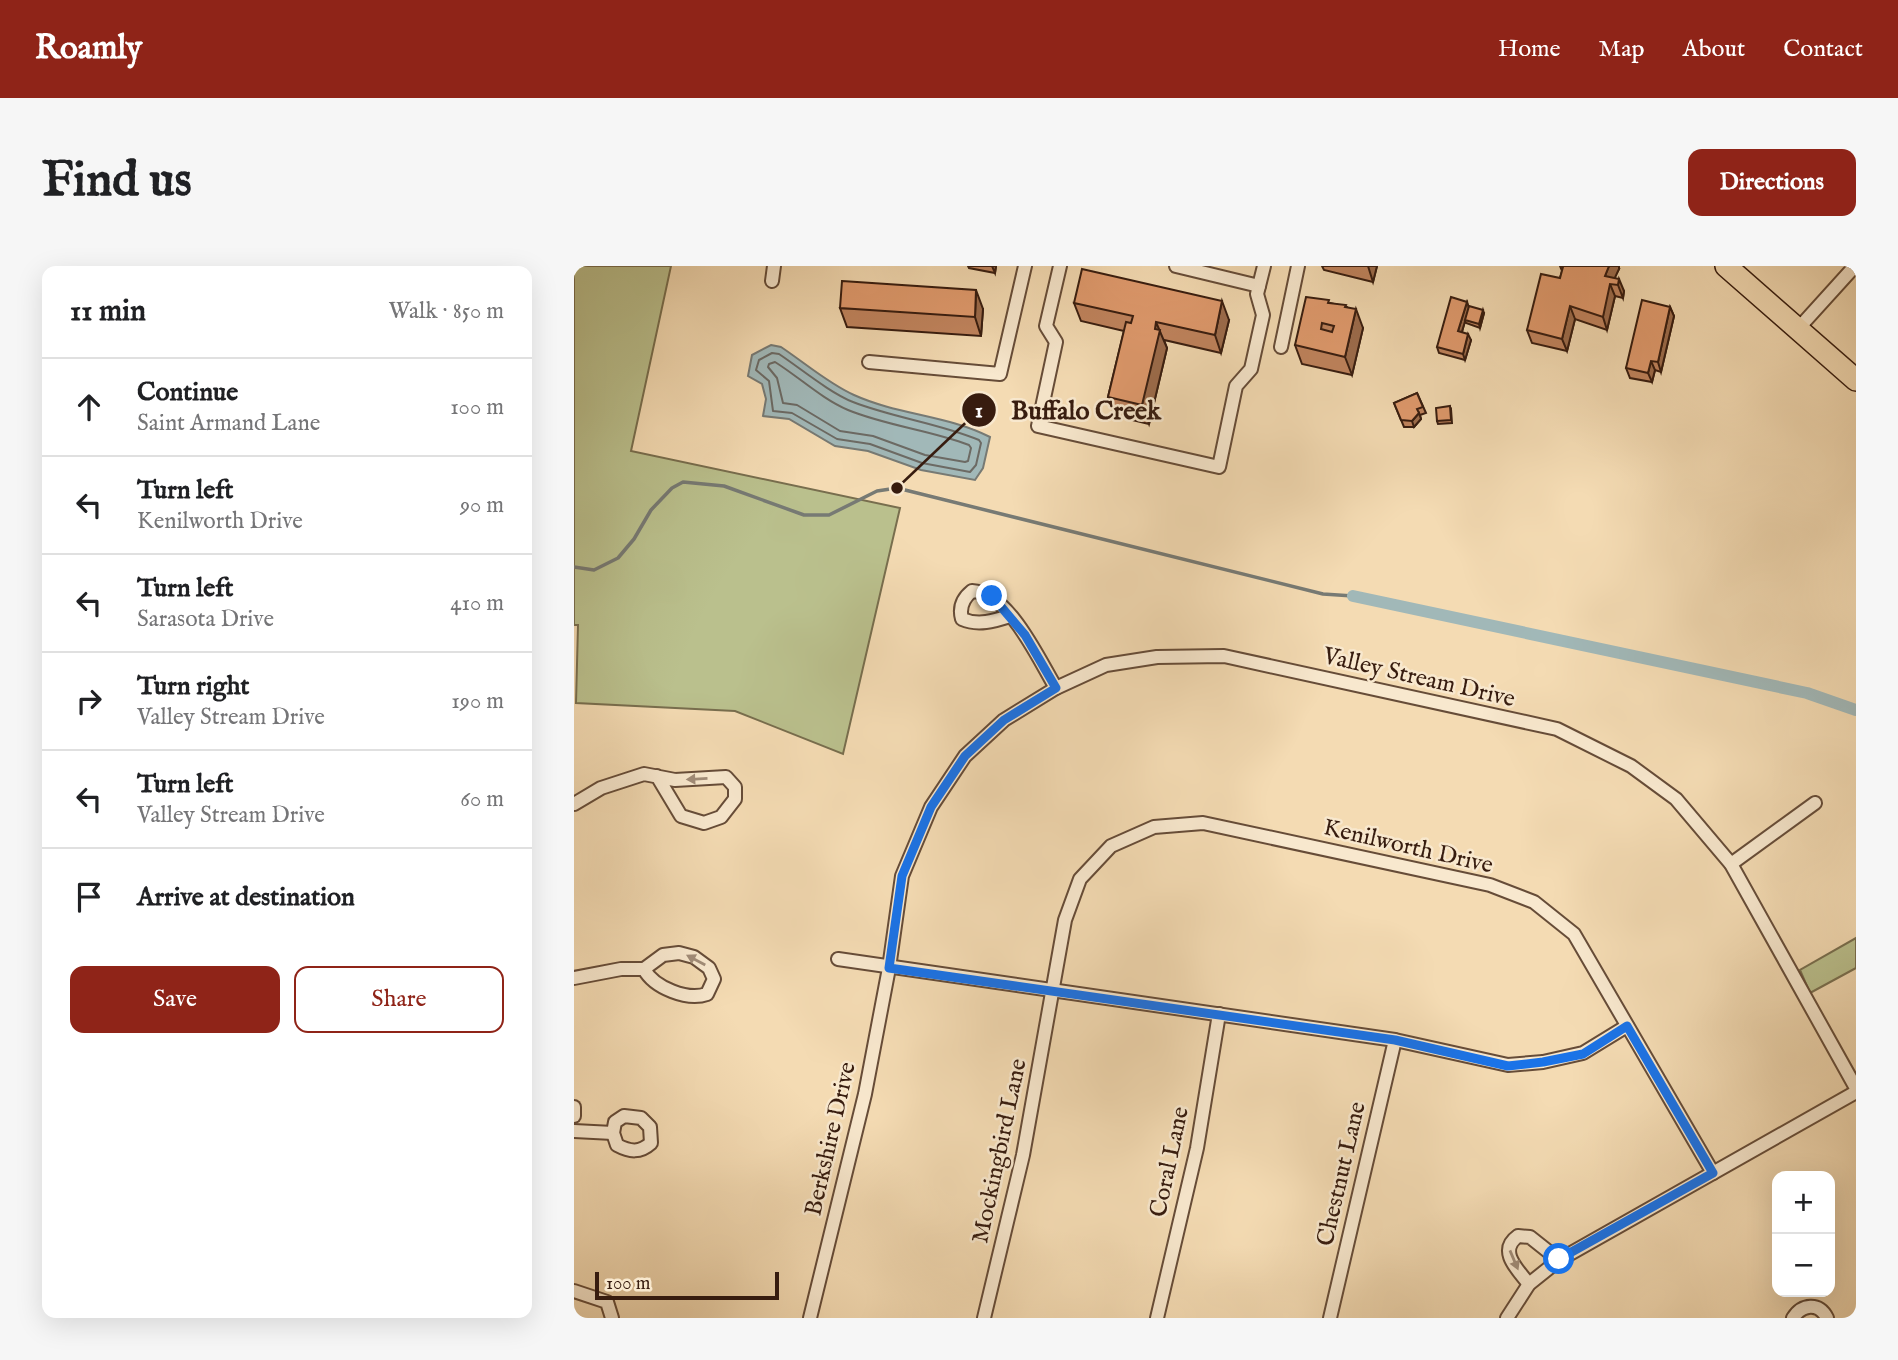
<!DOCTYPE html>
<meta charset="utf-8">
<style>
:root{--surface:#fff;--page:#f6f6f6;--text:#202124;--muted:#757577;--line:#e0e0e0;--accent:#8f2418}
body{margin:0;font-family:"IM FELL English",serif;background:var(--page);color:var(--text)}
.controls{position:absolute;right:21px;bottom:21px;display:grid;overflow:hidden;border-radius:14px;box-shadow:0 7px 28px #0002}
.controls button{width:63px;height:63px;display:grid;place-items:center;padding:0;border:0;border-bottom:2px solid var(--line);background:var(--surface);color:var(--text);font:35px sans-serif}
.scale{position:absolute;left:21px;bottom:18px;width:184px;box-sizing:border-box;padding-left:7px;border:4px solid #371c0f;border-top:0;font-size:19px;line-height:24px;white-space:nowrap;color:#371c0f;-webkit-text-stroke:5px #f8e8ce;paint-order:stroke}
.stop{position:absolute;width:21px;height:21px;margin:-16px;border:5px solid #1a73e8;border-radius:50%;background:#fff}
.stop.end{background:#1a73e8;border-color:#fff;box-shadow:0 2px 7px #0008}
.list{margin:0;padding:0;list-style:none}
h2{display:flex;justify-content:space-between;align-items:center;height:91px;margin:0;padding:0 28px;font-size:30px}
h2 small{font-size:23px;font-weight:400;color:var(--muted)}
.list li{display:grid;grid-template-columns:46px 1fr auto;gap:21px;align-items:center;box-sizing:border-box;height:98px;padding:0 28px;border-top:2px solid var(--line)}
.list b{display:block;font-size:26px;white-space:nowrap}
.list p{margin:0;font-size:23px;white-space:nowrap;color:var(--muted)}
.list em{font-size:23px;font-style:normal;color:var(--muted)}
.actions{display:flex;gap:14px;padding:21px 28px}
.actions a{flex:1;padding:16px 0;border:2px solid var(--accent);border-radius:14px;text-align:center;font-size:24px;color:var(--accent)}
.actions .main{background:var(--accent);color:#fff}
.icon{flex:none;width:38px;height:38px;fill:none;stroke:currentColor;stroke-width:2;stroke-linecap:round;stroke-linejoin:round}
.map{position:relative;flex:none;width:1282px;height:1052px;overflow:hidden;border-radius:14px}
header{display:flex;align-items:center;gap:42px;box-sizing:border-box;height:98px;padding:0 35px;background:var(--accent);color:#fff}
header strong{font-size:33px}
nav{display:flex;gap:38px;margin-inline-start:auto;font-size:24px}
.intro{display:flex;align-items:center;justify-content:space-between;box-sizing:border-box;height:168px;padding:0 42px}
h1{margin:0;font-size:49px}
.button{padding:18px 32px;border-radius:14px;background:var(--accent);color:#fff;font-size:24px;font-weight:700}
main{display:flex;gap:42px;padding:0 42px}
aside{flex:1;background:var(--surface);border-radius:14px;box-shadow:0 7px 28px #0002}
.map>svg:first-child{display:block}
</style>
<header>
<strong>Roamly</strong>
<nav><a>Home</a><a>Map</a><a>About</a><a>Contact</a></nav>
</header>
<div class="intro"><h1>Find us</h1><a class="button">Directions</a></div>
<main>
<aside>
<h2>11 min<small>Walk · 850 m</small></h2>
<ul class="list">
<li><svg class="icon" aria-label="ahead" viewBox="0 0 24 24"><path d="M12 20V5M6 11l6-6 6 6"/></svg><div><b>Continue</b><p>Saint Armand Lane</p></div><em>100 m</em></li>
<li><svg class="icon" aria-label="left" viewBox="0 0 24 24"><path d="M17 20v-9H6M10 6l-5 5 5 5"/></svg><div><b>Turn left</b><p>Kenilworth Drive</p></div><em>90 m</em></li>
<li><svg class="icon" aria-label="left" viewBox="0 0 24 24"><path d="M17 20v-9H6M10 6l-5 5 5 5"/></svg><div><b>Turn left</b><p>Sarasota Drive</p></div><em>410 m</em></li>
<li><svg class="icon" aria-label="right" viewBox="0 0 24 24"><path d="M7 20v-9h11M14 6l5 5-5 5"/></svg><div><b>Turn right</b><p>Valley Stream Drive</p></div><em>190 m</em></li>
<li><svg class="icon" aria-label="left" viewBox="0 0 24 24"><path d="M17 20v-9H6M10 6l-5 5 5 5"/></svg><div><b>Turn left</b><p>Valley Stream Drive</p></div><em>60 m</em></li>
<li><svg class="icon" aria-label="arrive" viewBox="0 0 24 24"><path d="M6 21V4h12l-3 4 3 4H6"/></svg><div><b>Arrive at destination</b></div></li>
</ul>
<div class="actions"><a class="main">Save</a><a>Share</a></div>
</aside>
<div class="map">
<svg width="1282" height="1052" viewBox="0 0 1282 1052">
<rect width="100%" height="100%" fill="#f4dbb3"/>
<filter id="stains"><feTurbulence type="fractalNoise" baseFrequency=".00286" numOctaves="4"/><feColorMatrix values="0 0 0 0 .2 0 0 0 0 .09 0 0 0 0 .02 0 0 0 .5 -.17"/></filter>
<radialGradient id="worn" r=".72"><stop offset=".6" stop-color="#630" stop-opacity="0"/><stop offset="1" stop-color="#630" stop-opacity=".3"/></radialGradient>
<!-- green -->
<g fill="#bac08d" stroke="#786e4e" stroke-width="2">
<polygon points="0,0 97,0 57,185 326,242 269,488 161,445 2,437 4,359 0,359"/>
<polygon points="1282,672 1282,702 1236,727 1226,704"/>
</g>
<!-- water -->
<path fill="#a1b8b8" stroke="#777a74" stroke-width="2" d="M197 79 207 81C231 97 255 118 280 129 324 149 373 149 416 171L409 202 401 214 347 204 294 185 261 180 215 153 189 150 192 133 188 118 174 110 178 89Z"/>
<g fill="none" stroke-linecap="round" stroke-linejoin="round">
<!-- shore -->
<g stroke="#6c6a64" stroke-width="2">
<path d="M198 87 205 88C226 102 256 127 279 136 320 152 364 157 405 174L407 177 402 199 396 206 348 197 296 178 263 173 218 147 199 145 195 115 182 104 185 94Z"/>
<path d="M201 96C225 111 248 133 274 144 313 160 356 164 395 179L397 182 394 195 391 196 351 189 299 170 266 165 223 139 209 137 203 112 194 101 195 98Z"/>
</g>
<!-- stream -->
<polyline stroke="#777a74" stroke-width="3.5" points="0,301 20,304 44,292 60,273 77,244 98,222 109,216 150,220 230,249 255,249 303,225 323,222 749,328 779,330"/>
<!-- canal -->
<polyline stroke="#a1b8b8" stroke-width="12" points="779,330 1233,427 1282,444"/>
<!-- street casing -->
<g stroke="#664c38" stroke-width="16">
<g id="street">
<polyline points="486,0 472,60 482,76 464,160 645,201 662,120 677,103 689,49 683,28 690,0"/>
<polyline points="602,0 685,20"/>
<polyline points="198,15 200,0"/>
<polyline points="1223,64 1281,0"/>
<polyline points="707,81 724,0"/>
<polyline points="295,96 426,108 451,0"/>
<path d="M436 350C420 355 404 360 388 353 385 342 388 333 398 325 435 327 464 392 482 422L532 399 583 391 650 390 983 463 1057 500 1102 533 1157 598 1282 822"/>
<polyline points="0,538 27,522 70,508 101,514 152,511 161,521 161,533 147,551 130,557 107,550 83,510"/>
<polyline points="1157,598 1241,537"/>
<polyline points="264,693 821,774 934,799 969,796 1009,787 1053,760"/>
<path d="M0 712 47 703H70L89 689 105 687 120 691 135 702 140 713 133 728C114 735 80 722 70 703"/>
<polyline points="0,841 0,850"/>
<path d="M50 850 67 852 76 861 77 877C66 887 56 886 43 879L39 867 41 856Z"/>
<polyline points="0,865 39,867"/>
<path d="M955 1018C944 1004 923 985 944 970L956 971 985 994"/>
<polyline points="0,1025 33,1036 38,1052"/>
<polyline points="236,1052 291,828 315,702 328,610 357,541 391,490 430,454 482,422"/>
<polyline points="410,1052 449,889 491,654 506,613 537,580 580,561 629,557 916,619 960,636 1000,668 1139,907"/>
<polyline points="583,1052 623,882 645,748"/>
<polyline points="756,1052 821,774"/>
<polyline points="933,1052 955,1018 985,994 1282,826"/>
<path d="M1219 1052C1228 1038 1245 1036 1253 1052"/>
</g>
</g>
<!-- primary casing -->
<g stroke="#371c0f" stroke-width="24">
<polyline id="primary" points="1152,0 1282,114"/>
</g>
<!-- street -->
<use href="#street" stroke="#f8e8ce" stroke-width="12"/>
<!-- primary -->
<use href="#primary" stroke="#f4dbb3" stroke-width="21"/>
</g>
<!-- wall -->
<g fill="#c1845e" stroke="#371c0f" stroke-width="2">
<polygon points="394,0 422,0 421,7 395,2"/>
<polygon points="748,0 803,0 799,16 750,4"/>
<polygon points="986,0 1045,3 1040,12 1050,25 1049,32 1041,30 1033,64 1001,53 993,85 958,77 953,64 986,12 988,5"/>
<polygon points="893,36 894,41 910,47 906,62 892,57 891,55 888,66 897,74 891,94 865,87 863,81"/>
<polygon points="500,37 655,54 647,87 590,74 593,82 575,158 541,150 534,131 550,65 507,55"/>
<polygon points="756,37 773,41 789,62 778,109 728,98 721,79"/>
<polygon points="1096,41 1100,50 1087,106 1081,104 1078,116 1056,112 1052,102"/>
<polygon points="266,42 409,43 407,70 273,61"/>
<polygon points="843,127 852,147 846,149 847,153 840,161 830,161 820,137"/>
<polygon points="877,143 878,157 864,158 863,155"/>
</g>
<!-- shaded-wall -->
<g fill="#9d6c4c" stroke="#371c0f" stroke-width="2">
<polygon points="418,0 422,0 421,7"/>
<polygon points="794,0 803,0 799,16"/>
<polygon points="1035,0 1045,0 1045,3 1038,18 1036,18 1041,30 1033,64 1029,51 1031,10"/>
<polygon points="1045,13 1050,25 1049,32 1044,19"/>
<polygon points="402,24 409,43 407,70 401,51"/>
<polygon points="648,35 655,54 647,87 641,69"/>
<polygon points="893,36 895,42 886,72 884,65"/>
<polygon points="996,40 1001,53 993,85 988,73"/>
<polygon points="1096,41 1100,50 1087,106 1084,96"/>
<polygon points="782,43 789,62 778,109 771,91"/>
<polygon points="909,44 910,47 906,62 905,58"/>
<polygon points="582,56 593,82 575,158 568,139"/>
<polygon points="894,68 897,74 891,94 889,88"/>
<polygon points="1077,95 1081,104 1078,116 1074,107"/>
<polygon points="845,147 847,153 840,161 838,155"/>
</g>
<!-- building -->
<g fill="#e09a6d" stroke="#371c0f" stroke-width="2" fill-rule="evenodd">
<polygon points="986,0 1035,0 1031,10 1045,13 1044,19 1036,18 1029,51 996,40 988,73 953,64 967,8 986,12 989,1"/>
<polygon points="508,3 648,35 641,69 582,56 581,63 586,64 568,139 534,131 552,56 557,57 559,50 500,37"/>
<polygon points="268,15 402,24 401,51 266,42"/>
<path d="M732 31 755 34 754 37 772 39 771 41 782 43 771 91 721 79ZM748 57 760 60 758 66 747 63Z"/>
<polygon points="877,31 893,36 884,65 894,68 889,88 863,81"/>
<polygon points="1068,34 1096,41 1084,96 1077,95 1074,107 1052,102"/>
<polygon points="895,40 909,44 905,58 891,54"/>
<polygon points="843,127 849,141 843,143 845,147 838,155 827,154 820,137"/>
<polygon points="876,140 877,154 863,155 862,142"/>
</g>
<!-- one-way arrows -->
<defs><path id="oneway-solid" d="M-6-.8H1V-3.2L6.5 0L1 3.2V.8H-6Z" transform="scale(1.75)"/></defs>
<g fill="#a18c78">
<use href="#oneway-solid" transform="translate(123 513) rotate(177)"/>
<use href="#oneway-solid" transform="translate(122 694) rotate(-152)"/>
<use href="#oneway-solid" transform="translate(940 994) rotate(67)"/>
</g>
<g fill="none" stroke-linecap="round" stroke-linejoin="round">
<!-- route -->
<polyline stroke="#1a73e8" stroke-width="9" points="418,330 451,369 482,422 430,454 391,490 357,541 328,610 315,702 821,774 934,800 969,796 1009,788 1053,760 1139,907 985,993"/>
</g>
<g text-anchor="middle" dominant-baseline="central" stroke-width="5" stroke-linejoin="round" paint-order="stroke">
<!-- street labels -->
<g font-size="24" fill="#371c0f" stroke="#f8e8ce">
<text transform="translate(845 412) rotate(13)">Valley Stream Drive</text>
<text transform="translate(834 581) rotate(13)">Kenilworth Drive</text>
<text transform="translate(257 873) rotate(-77)">Berkshire Drive</text>
<text transform="translate(426 885) rotate(-78)">Mockingbird Lane</text>
<text transform="translate(596 896) rotate(-78)">Coral Lane</text>
<text transform="translate(768 908) rotate(-77)">Chestnut Lane</text>
</g>
</g>
<!-- callouts -->
<path fill="none" stroke="#371c0f" stroke-width="2.5" d="M323 222L405 144"/>
<g fill="#371c0f" stroke="#f8e8ce" stroke-width="2.5">
<circle cx="323" cy="222" r="7"/>
<circle cx="405" cy="144" r="18"/>
</g>
<g font-size="21" text-anchor="middle" font-weight="bold" fill="#fff">
<text x="405" y="151">1</text>
</g>
<g font-size="26" text-anchor="middle" font-weight="bold" fill="#371c0f" stroke="#f8e8ce" stroke-width="5" stroke-linejoin="round" paint-order="stroke">
<text x="512" y="153">Buffalo Creek</text>
</g>
<rect width="100%" height="100%" filter="url(#stains)"/>
<rect width="100%" height="100%" fill="url(#worn)"/>
</svg>
<div class="controls">
<button>+</button>
<button>−</button>
</div>
<div class="scale">100 m</div>
<div class="stop" style="left:985px;top:993px"></div>
<div class="stop end" style="left:418px;top:330px"></div>
</div>
</main>
